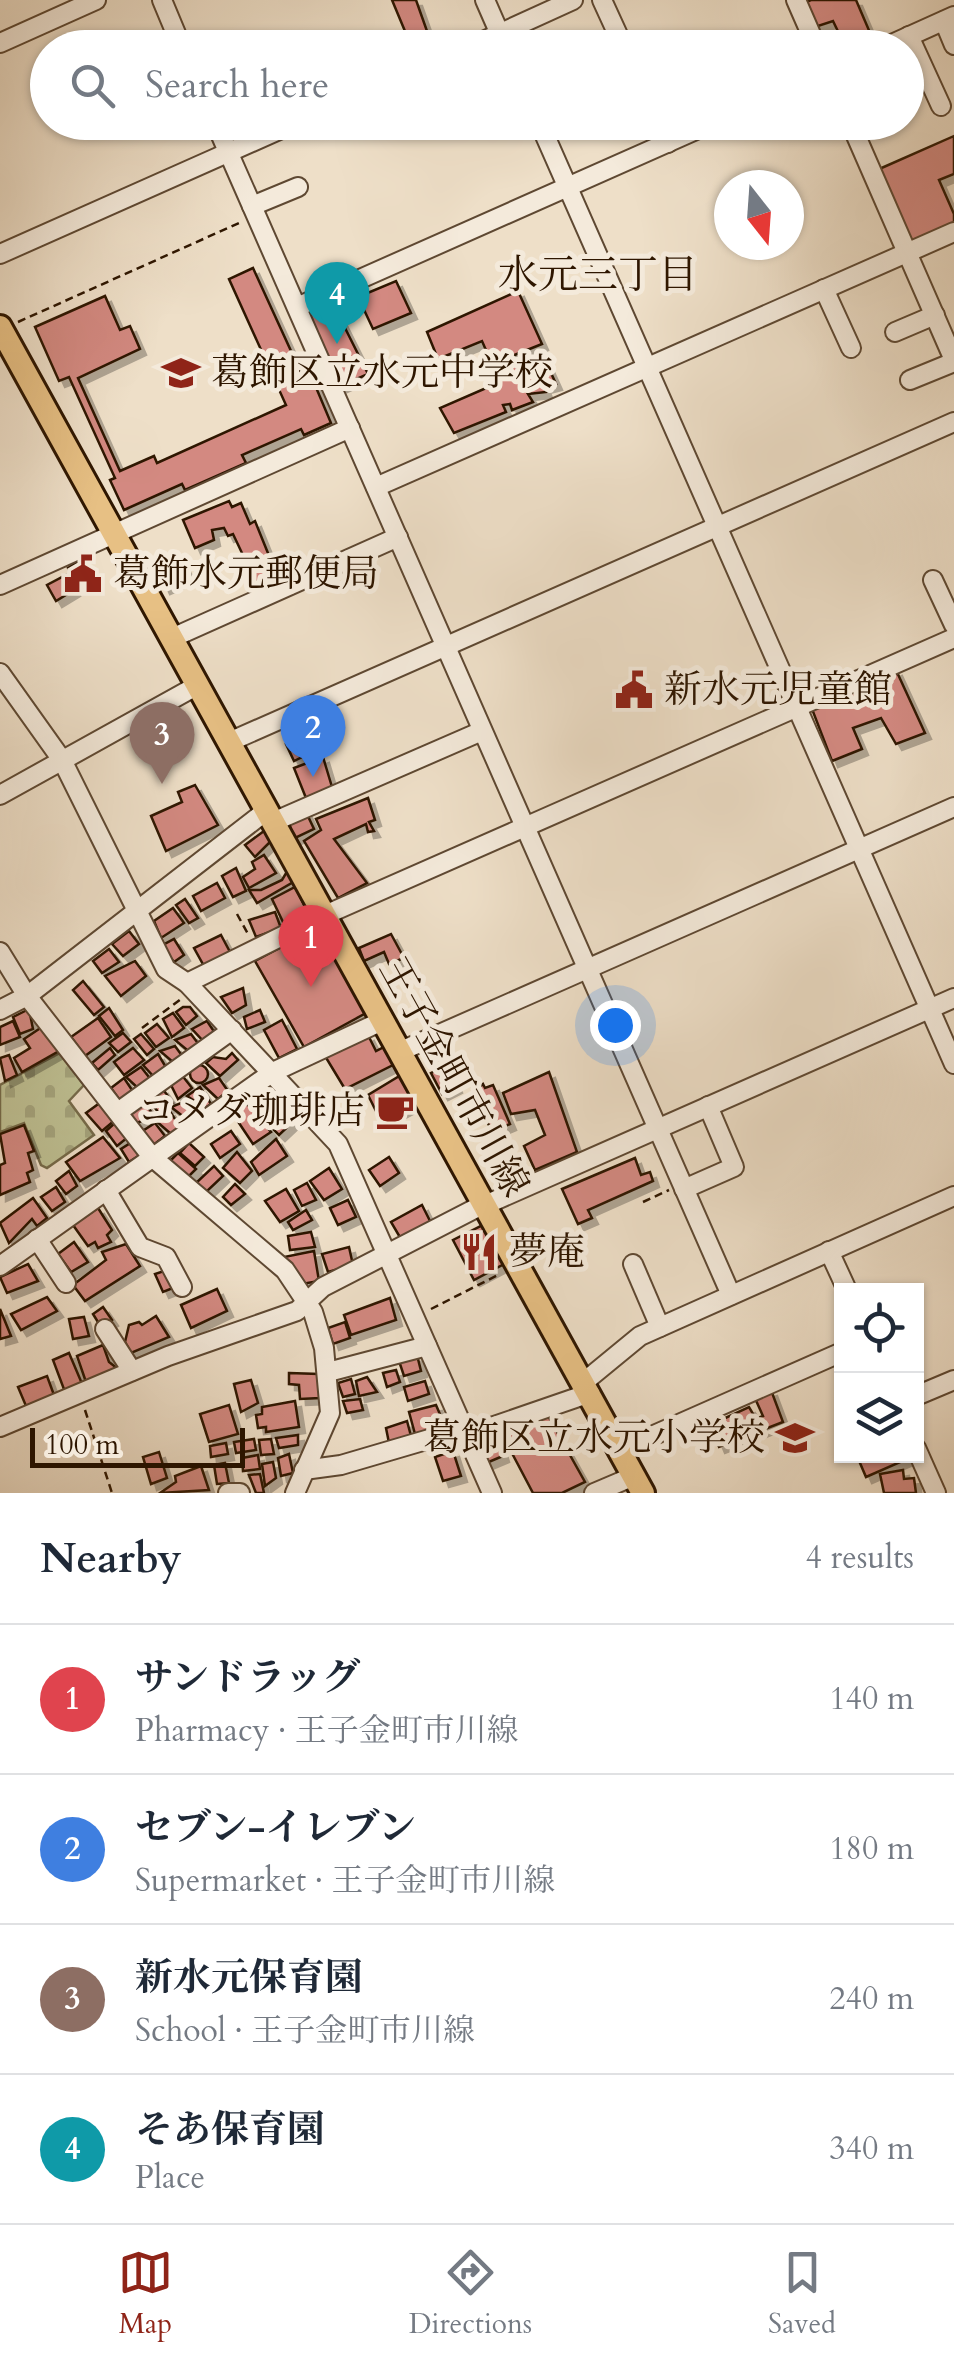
<!DOCTYPE html>
<meta charset="utf-8">
<style>
:root{--surface:#fff;--page:#f6f6f7;--text:#1f2937;--muted:#747a83;--line:#e0e1e3;--accent:#8f2418}
body{margin:0;font-family:Cardo,"Noto Serif JP",serif;background:var(--page);color:var(--text)}
.controls{position:absolute;right:30px;bottom:30px;display:grid;overflow:hidden;border-radius:0px;box-shadow:0 2px 8px #0004}
.controls button{width:90px;height:90px;display:grid;place-items:center;padding:0;border:0;border-bottom:2px solid var(--line);background:var(--surface);color:var(--text);font:50px sans-serif}
.compass{position:absolute;left:714px;top:170px;width:90px;height:90px;border-radius:50%;background:var(--surface);box-shadow:0 2px 8px #0004;rotate:163deg}
.scale{position:absolute;left:30px;bottom:25px;width:215px;box-sizing:border-box;padding-left:10px;border:5px solid #2e1600;border-top:0;font-size:28px;line-height:35px;white-space:nowrap;color:#2e1600;-webkit-text-stroke:8px #f4eadb;paint-order:stroke}
.you{position:absolute;left:615px;top:1025px;width:35px;height:35px;margin:-25px;border:8px solid #fff;border-radius:50%;background:#1a73e8;box-shadow:0 0 0 15px #1a73e833}
.badge{display:grid;place-items:center;width:65px;height:65px;border-radius:50%;background:var(--accent);color:#fff;font-size:32px;font-weight:700}
.pin{position:absolute;translate:-50% -82px;filter:drop-shadow(0 2px 5px #0008)}
.pin::after{content:'';position:absolute;top:52px;width:35px;height:30px;background:inherit;clip-path:polygon(0 0,100% 0,50% 100%)}
.list{margin:0;padding:0;list-style:none}
h2{display:flex;justify-content:space-between;align-items:center;height:130px;margin:0;padding:0 40px;font-size:42px}
h2 small{font-size:32px;font-weight:400;color:var(--muted)}
.list li{display:grid;grid-template-columns:65px 1fr auto;gap:30px;align-items:center;box-sizing:border-box;height:150px;padding:0 40px;border-top:2px solid var(--line)}
.list b{display:block;font-size:38px;white-space:nowrap}
.list p{margin:0;font-size:32px;white-space:nowrap;color:var(--muted)}
.list em{font-size:32px;font-style:normal;color:var(--muted)}
.icon{flex:none;width:55px;height:55px;fill:none;stroke:currentColor;stroke-width:2;stroke-linecap:round;stroke-linejoin:round}
.map{position:relative;flex:none;width:954px;height:1493px;overflow:hidden}
.search{position:absolute;background:var(--surface);box-shadow:0 2px 8px #0004;left:30px;right:30px;top:30px;height:110px;display:flex;align-items:center;gap:25px;box-sizing:border-box;padding:0 35px;border-radius:55px;color:var(--muted);font-size:38px}
.sheet{height:730px;background:var(--surface)}
nav{display:flex;justify-content:space-around;align-items:center;box-sizing:border-box;height:140px;border-top:2px solid var(--line);background:var(--surface);font-size:28px;color:var(--muted)}
nav a{display:grid;justify-items:center;gap:5px}
nav .on{color:var(--accent)}
.map>svg:first-child{display:block}
</style>
<div class="map">
<svg width="954" height="1493" viewBox="0 0 954 1493">
<defs>
<pattern id="cemetery-stones" width="16" height="16" patternUnits="userSpaceOnUse" patternTransform="scale(2.5)"><rect width="16" height="16" fill="#bec093"/><path d="M2 7V4a2 2 0 0 1 4 0v3zM10 15v-3a2 2 0 0 1 4 0v3z" fill="#a4a47d"/></pattern>
<filter id="shadow"><feDropShadow dx="6" dy="6" stdDeviation="0" flood-color="#0004"/></filter>
</defs>
<rect width="100%" height="100%" fill="#eedfc8"/>
<filter id="stains"><feTurbulence type="fractalNoise" baseFrequency=".002" numOctaves="4"/><feColorMatrix values="0 0 0 0 .2 0 0 0 0 .09 0 0 0 0 .02 0 0 0 .5 -.17"/></filter>
<radialGradient id="worn" r=".72"><stop offset=".6" stop-color="#630" stop-opacity="0"/><stop offset="1" stop-color="#630" stop-opacity=".3"/></radialGradient>
<!-- cemetery -->
<polygon fill="url(#cemetery-stones)" stroke="#766b4a" stroke-width="2.5" points="60,1053 84,1085 69,1101 94,1135 47,1168 41,1165 24,1123 0,1132 0,1085"/>
<!-- building -->
<g fill="#d38981" stroke="#2e1600" stroke-width="2.5" filter="url(#shadow)">
<polygon points="392,0 416,0 433,48 412,48"/>
<polygon points="811,0 856,0 874,42 846,48 833,21 815,27 804,3"/>
<polygon points="954,136 954,174 939,180 954,214 954,225 911,245 877,170"/>
<polygon points="253,268 308,388 315,385 331,423 304,435 301,429 242,455 246,463 185,490 182,484 124,510 110,480 115,478 69,377 59,381 35,327 105,296 120,330 130,326 140,349 78,378 120,471 154,456 157,463 286,405 229,279"/>
<polygon points="396,281 411,313 373,329 358,297"/>
<polygon points="518,291 542,344 512,356 521,374 546,362 556,384 544,387 546,392 528,394 533,402 512,410 510,404 503,405 506,412 454,433 440,408 500,382 482,341 438,359 427,332"/>
<polygon points="333,304 368,374 341,386 307,314"/>
<polygon points="229,501 232,507 241,503 250,524 255,521 274,568 281,565 286,577 260,591 233,534 228,536 224,528 212,530 214,540 195,548 183,520"/>
<polygon points="179,555 189,577 164,588 155,568"/>
<polygon points="81,560 92,580 78,587 68,568"/>
<polygon points="66,575 74,590 56,601 47,585"/>
<polygon points="896,670 925,733 896,744 881,718 853,728 862,749 832,761 812,709"/>
<polygon points="308,733 316,750 294,761 286,744"/>
<polygon points="323,757 332,787 306,798 294,768"/>
<polygon points="195,785 218,825 166,851 151,816 182,802 178,792"/>
<polygon points="368,798 375,820 369,822 374,831 368,832 366,824 334,839 367,883 338,898 304,841 321,830 316,819"/>
<polygon points="306,812 314,829 293,839 289,822"/>
<polygon points="264,831 271,841 255,857 245,845"/>
<polygon points="264,855 276,873 249,888 243,877 255,869 252,862"/>
<polygon points="236,868 246,891 233,897 222,876"/>
<polygon points="288,870 295,881 257,903 249,890 261,890 282,880"/>
<polygon points="217,883 225,898 201,911 193,896"/>
<polygon points="295,887 308,913 284,924 272,899"/>
<polygon points="185,899 198,918 189,923 176,905"/>
<polygon points="173,908 184,923 161,938 154,921"/>
<polygon points="275,912 281,928 256,937 249,920"/>
<polygon points="319,927 366,1013 304,1047 255,961"/>
<polygon points="129,931 139,944 123,956 112,944"/>
<polygon points="391,934 404,958 389,964 384,952 364,961 359,948"/>
<polygon points="221,935 230,952 204,966 194,948"/>
<polygon points="174,939 184,955 174,962 161,946"/>
<polygon points="109,949 119,962 102,973 93,961"/>
<polygon points="135,961 146,976 121,996 105,976"/>
<polygon points="83,981 104,1007 94,1015 73,990"/>
<polygon points="243,988 246,1005 232,1013 221,997"/>
<polygon points="183,1007 190,1007 197,1016 186,1025 176,1012"/>
<polygon points="109,1008 123,1030 115,1036 99,1016"/>
<polygon points="29,1009 33,1029 20,1034 13,1017"/>
<polygon points="260,1010 265,1022 247,1029 244,1017"/>
<polygon points="173,1013 184,1028 172,1037 163,1019"/>
<polygon points="98,1018 111,1037 85,1056 71,1037"/>
<polygon points="282,1020 297,1049 279,1058 264,1030"/>
<polygon points="13,1021 20,1037 0,1045 0,1027"/>
<polygon points="207,1021 217,1036 206,1044 192,1029"/>
<polygon points="157,1024 169,1038 156,1047 145,1033"/>
<polygon points="42,1027 59,1051 22,1072 14,1058 30,1048 24,1039"/>
<polygon points="123,1033 131,1042 118,1052 109,1043"/>
<polygon points="141,1034 154,1049 147,1055 134,1039"/>
<polygon points="191,1034 200,1046 192,1054 175,1040"/>
<polygon points="368,1035 376,1051 388,1045 397,1063 345,1089 325,1056"/>
<polygon points="175,1046 183,1057 174,1063 160,1051"/>
<polygon points="110,1048 115,1055 98,1070 92,1063"/>
<polygon points="133,1048 144,1060 124,1075 114,1062"/>
<polygon points="232,1053 238,1060 220,1076 206,1063 213,1057 226,1059"/>
<polygon points="158,1054 167,1069 155,1078 143,1065"/>
<polygon points="9,1055 17,1075 5,1081 0,1058"/>
<circle cx="199" cy="1074" r="9"/>
<polygon points="447,1065 456,1087 442,1094 431,1073"/>
<polygon points="141,1067 152,1081 140,1090 126,1077"/>
<polygon points="549,1072 577,1152 535,1170 524,1146 545,1135 535,1110 511,1114 503,1093"/>
<polygon points="181,1074 192,1088 178,1099 170,1083"/>
<polygon points="401,1075 410,1093 402,1099 407,1108 386,1119 378,1115 368,1095"/>
<polygon points="124,1078 134,1093 121,1102 111,1088"/>
<polygon points="219,1078 228,1091 218,1099 203,1085"/>
<polygon points="483,1084 485,1088 493,1085 510,1124 492,1132 474,1092"/>
<polygon points="200,1087 211,1104 205,1108 187,1096"/>
<polygon points="162,1088 173,1103 159,1113 147,1098"/>
<polygon points="274,1093 282,1101 264,1118 254,1108"/>
<polygon points="186,1101 196,1116 189,1121 171,1107"/>
<polygon points="101,1102 115,1120 102,1131 86,1113"/>
<polygon points="282,1102 297,1118 279,1135 264,1120"/>
<polygon points="145,1103 154,1116 137,1123 130,1114"/>
<polygon points="247,1104 271,1132 253,1144 233,1114"/>
<polygon points="169,1110 181,1128 171,1134 155,1120"/>
<polygon points="116,1122 128,1137 117,1146 106,1131"/>
<polygon points="155,1123 165,1136 152,1146 141,1132"/>
<polygon points="24,1125 34,1151 28,1153 33,1170 27,1173 30,1182 0,1195 0,1165 5,1163 0,1134"/>
<polygon points="231,1131 240,1144 220,1158 211,1144"/>
<polygon points="103,1137 120,1158 80,1181 66,1162"/>
<polygon points="276,1139 287,1156 259,1175 251,1162"/>
<polygon points="132,1142 140,1155 129,1162 121,1149"/>
<polygon points="189,1143 204,1157 195,1166 180,1153"/>
<polygon points="237,1152 252,1171 240,1183 223,1168"/>
<polygon points="178,1153 196,1169 187,1178 169,1162"/>
<polygon points="389,1157 399,1173 380,1186 369,1170"/>
<polygon points="635,1158 641,1175 650,1172 653,1181 588,1210 592,1218 578,1224 562,1189"/>
<polygon points="214,1166 223,1176 205,1193 196,1183"/>
<polygon points="329,1168 342,1189 324,1200 310,1181"/>
<polygon points="69,1171 77,1186 66,1194 56,1181"/>
<polygon points="307,1183 316,1200 302,1206 294,1190"/>
<polygon points="235,1184 245,1194 231,1205 223,1197"/>
<polygon points="56,1187 65,1202 52,1211 41,1197"/>
<polygon points="286,1189 299,1211 280,1222 265,1201"/>
<polygon points="33,1198 47,1218 37,1226 32,1219 9,1243 0,1223"/>
<polygon points="348,1200 356,1217 338,1225 330,1208"/>
<polygon points="422,1205 431,1223 401,1239 391,1222"/>
<polygon points="98,1208 112,1230 107,1235 111,1242 98,1248 95,1242 88,1246 73,1225"/>
<polygon points="306,1210 312,1220 293,1230 288,1222"/>
<polygon points="483,1225 506,1263 474,1280 453,1240"/>
<polygon points="311,1232 315,1247 290,1250 288,1236"/>
<polygon points="74,1242 88,1262 71,1272 58,1254"/>
<polygon points="126,1244 140,1266 85,1301 73,1285 106,1260 102,1252"/>
<polygon points="349,1247 353,1265 328,1272 322,1254"/>
<polygon points="314,1251 319,1281 302,1284 284,1257"/>
<polygon points="28,1264 38,1281 7,1293 0,1277"/>
<polygon points="170,1269 178,1286 163,1292 155,1274"/>
<polygon points="217,1289 227,1311 191,1328 181,1305"/>
<polygon points="47,1297 57,1311 21,1330 11,1314"/>
<polygon points="390,1298 396,1320 351,1335 344,1315"/>
<polygon points="103,1307 112,1320 101,1327 93,1314"/>
<polygon points="0,1309 11,1336 0,1339"/>
<polygon points="156,1316 169,1337 131,1353 125,1342 129,1325 139,1322 142,1325"/>
<polygon points="84,1317 89,1336 73,1339 69,1319"/>
<polygon points="345,1322 350,1338 333,1344 328,1328"/>
<polygon points="103,1345 109,1362 118,1369 86,1382 77,1356"/>
<polygon points="69,1353 83,1386 65,1392 53,1360"/>
<polygon points="417,1355 421,1371 404,1376 399,1361"/>
<polygon points="396,1370 400,1382 387,1387 383,1373"/>
<polygon points="289,1373 319,1374 320,1398 300,1399 299,1385 289,1384"/>
<polygon points="47,1376 54,1395 26,1406 18,1387"/>
<polygon points="367,1377 377,1392 359,1396 356,1381"/>
<polygon points="351,1379 355,1394 343,1397 338,1383"/>
<polygon points="251,1380 258,1403 241,1412 234,1384"/>
<polygon points="425,1381 429,1394 408,1401 404,1387"/>
<polygon points="771,1390 783,1422 719,1447 710,1425 749,1407 756,1419 763,1416 754,1396"/>
<polygon points="360,1399 363,1410 347,1413 343,1401"/>
<polygon points="295,1401 299,1427 266,1432 266,1427 258,1428 256,1415 262,1414 262,1407"/>
<polygon points="229,1405 238,1434 209,1442 200,1414"/>
<polygon points="436,1405 445,1426 415,1434 409,1412"/>
<polygon points="547,1414 585,1482 562,1493 533,1493 504,1438"/>
<polygon points="407,1421 411,1436 389,1443 386,1428"/>
<polygon points="496,1433 503,1456 484,1464 478,1439"/>
<polygon points="298,1435 298,1445 279,1448 276,1438"/>
<polygon points="254,1439 256,1450 236,1453 234,1442"/>
<polygon points="271,1439 274,1454 261,1455 259,1440"/>
<polygon points="226,1443 228,1454 211,1457 210,1446"/>
<polygon points="453,1451 461,1476 443,1481 435,1457"/>
<polygon points="159,1452 167,1478 151,1484 143,1457"/>
<polygon points="289,1454 293,1473 281,1476 278,1458"/>
<polygon points="258,1455 260,1469 243,1471 242,1458"/>
<polygon points="857,1456 903,1456 905,1460 866,1477"/>
<polygon points="273,1462 276,1478 265,1486 262,1464"/>
<polygon points="225,1463 229,1483 217,1484 214,1465"/>
<polygon points="201,1466 209,1490 160,1493 176,1482 175,1476"/>
<polygon points="903,1470 904,1479 914,1478 916,1493 884,1493 880,1474"/>
<polygon points="260,1474 264,1493 256,1493 249,1475"/>
</g>
<g fill="none" stroke-linecap="round" stroke-linejoin="round">
<!-- minor casing -->
<g stroke="#5e4832" stroke-width="22">
<g id="minor">
<polyline points="162,0 182,48"/>
<polyline points="485,0 506,48"/>
<polyline points="602,0 624,48"/>
<polyline points="796,0 817,48"/>
<polyline points="944,21 954,45"/>
<polyline points="909,36 941,106"/>
<polyline points="0,43 96,0"/>
<polyline points="468,48 573,0"/>
<polyline points="883,48 954,16"/>
<polyline points="215,122 731,1295"/>
<polyline points="539,122 954,1064"/>
<polyline points="659,122 668,143"/>
<polyline points="850,122 954,360"/>
<polyline points="252,206 298,187"/>
<polyline points="0,254 297,122"/>
<polyline points="824,289 851,348"/>
<polyline points="297,307 714,122"/>
<polyline points="895,332 935,315"/>
<polyline points="910,380 954,362"/>
<polyline points="376,487 954,232"/>
<polyline points="933,580 954,625"/>
<polyline points="0,585 350,428"/>
<polyline points="172,638 398,537"/>
<polyline points="0,673 62,760 166,969 187,983 338,1144 492,1493"/>
<polyline points="229,742 954,422"/>
<polyline points="0,795 198,685"/>
<polyline points="273,822 482,731"/>
<polyline points="0,952 27,996 152,1157 285,1270 313,1312 324,1348 330,1413 295,1493"/>
<polyline points="187,983 325,915 954,638"/>
<polyline points="0,1010 27,996 266,811"/>
<polyline points="401,1051 954,807"/>
<polyline points="118,1112 232,1030"/>
<polyline points="684,1189 734,1167 708,1106"/>
<polyline points="106,1190 140,1247 166,1257 182,1287"/>
<polyline points="485,1205 954,998"/>
<polyline points="37,1239 66,1283"/>
<polyline points="829,1251 847,1290"/>
<polyline points="633,1264 660,1327"/>
<polyline points="0,1266 273,1072 384,1020"/>
<polyline points="105,1329 132,1371"/>
<polyline points="328,1372 427,1346"/>
<polyline points="584,1382 640,1336 954,1196"/>
<polyline points="916,1396 954,1380"/>
<polyline points="0,1427 168,1356 297,1311 323,1287 484,1204"/>
<polyline points="465,1436 590,1393"/>
<polyline points="916,1448 936,1493"/>
<polyline points="620,1450 842,1352"/>
<polyline points="304,1470 341,1465 450,1433"/>
<polyline points="228,1493 240,1493"/>
<polyline points="594,1493 634,1476"/>
</g>
</g>
<!-- major casing -->
<g stroke="#2e1600" stroke-width="28">
<polyline id="major" points="0,327 643,1493"/>
</g>
<!-- path -->
<g stroke="#2e1600" stroke-width="2.5" stroke-dasharray="8 5" stroke-linecap="butt">
<polyline points="18,322 239,223"/>
<polyline points="237,914 248,934"/>
<polyline points="142,1028 181,999"/>
<polyline points="643,1202 669,1190"/>
<polyline points="431,1309 500,1274"/>
<polyline points="85,1410 112,1493"/>
</g>
<!-- minor -->
<use href="#minor" stroke="#f4eadb" stroke-width="18"/>
<!-- major -->
<use href="#major" stroke="#e7c084" stroke-width="22"/>
</g>
<!-- icons -->
<defs>
<g id="school-bare" transform="scale(3)"><path d="M0-5L7-2L0 1L-7-2ZM-4 1L0 2.5L4 1V4Q0 6-4 4Z" fill="#8f2418" stroke="#f4eadb" stroke-width="2.5" paint-order="stroke"/></g>
<g id="civic-bare" transform="scale(3)"><path d="M-.6-6.5H3V-4.5H.6V-3L4-1V1h2V6H-6V1h2V-1L-.6-3ZM-1.2 2.5V6h2.4V2.5Z" fill="#8f2418" stroke="#f4eadb" stroke-width="2.5" paint-order="stroke"/></g>
<g id="cafe-bare" transform="scale(3)"><path d="M-5.5-4.5H6V0H3Q3 3.5 0 3.5H-2.5Q-5.5 3.5-5.5 0ZM3-3.2v2h1.7v-2ZM-6 4.5H4V6H-6Z" fill="#8f2418" stroke="#f4eadb" stroke-width="2.5" paint-order="stroke"/></g>
<g id="restaurant-bare" transform="scale(3)"><path d="M-5-6h1v4h1v-4h1v4h1v-4h1v5L-1.5 .5V6h-2V.5L-5-1ZM5-6V6H3V1.5H1.5Q1.5-4 5-6Z" fill="#8f2418" stroke="#f4eadb" stroke-width="2.5" paint-order="stroke"/></g>
</defs>
<g fill-rule="evenodd">
<use href="#school-bare" x="181" y="373"/>
<use href="#civic-bare" x="83" y="574"/>
<use href="#civic-bare" x="634" y="690"/>
<use href="#cafe-bare" x="395" y="1111"/>
<use href="#restaurant-bare" x="479" y="1252"/>
<use href="#school-bare" x="795" y="1438"/>
</g>
<g text-anchor="middle" dominant-baseline="central" stroke-width="10" stroke-linejoin="round" paint-order="stroke">
<!-- poi labels -->
<g font-size="38" fill="#2e1600" stroke="#f4eadb" text-anchor="start">
<text x="211" y="373">葛飾区立水元中学校</text>
<text x="113" y="574">葛飾水元郵便局</text>
<text x="664" y="690">新水元児童館</text>
<text x="365" y="1111" text-anchor="end">コメダ珈琲店</text>
<text x="509" y="1252">夢庵</text>
<text x="765" y="1438" text-anchor="end">葛飾区立水元小学校</text>
</g>
<!-- street labels -->
<g font-size="38" fill="#2e1600" stroke="#f4eadb">
<text transform="translate(454 1077) rotate(61)">王子金町市川線</text>
</g>
<!-- neighbourhood labels -->
<g font-size="40" fill="#2e1600" stroke="#f4eadb">
<text x="598" y="275">水元三丁目</text>
</g>
</g>
<rect width="100%" height="100%" filter="url(#stains)"/>
<rect width="100%" height="100%" fill="url(#worn)"/>
</svg>
<div class="controls">
<button><svg class="icon" aria-label="locate" viewBox="0 0 24 24"><circle cx="12" cy="12" r="6"/><path d="M12 2v4M12 18v4M2 12h4M18 12h4"/></svg></button>
<button><svg class="icon" aria-label="layers" viewBox="0 0 24 24"><path d="M12 4l9 5-9 5-9-5zM3 14l9 5 9-5"/></svg></button>
</div>
<svg class="compass" viewBox="-18 -18 36 36"><path d="M0-13l5 13h-10z" fill="#e53935"/><path d="M0 13l5-13h-10z" fill="#747a83"/></svg>
<div class="scale">100 m</div>
<div class="you"></div>
<div class="pin badge" style="left:311px;top:987px;background:#e0444e">1</div>
<div class="pin badge" style="left:313px;top:777px;background:#3f7fe0">2</div>
<div class="pin badge" style="left:162px;top:784px;background:#8d6e63">3</div>
<div class="pin badge" style="left:337px;top:344px;background:#0f9aa8">4</div>
<div class="search"><svg class="icon" aria-label="search" viewBox="0 0 24 24"><circle cx="10" cy="10" r="6"/><path d="M15 15l6 6"/></svg>Search here</div>
</div>
<section class="sheet">
<h2>Nearby<small>4 results</small></h2>
<ul class="list">
<li><span class="badge" style="background:#e0444e">1</span><div><b>サンドラッグ</b><p>Pharmacy · 王子金町市川線</p></div><em>140 m</em></li>
<li><span class="badge" style="background:#3f7fe0">2</span><div><b>セブン-イレブン</b><p>Supermarket · 王子金町市川線</p></div><em>180 m</em></li>
<li><span class="badge" style="background:#8d6e63">3</span><div><b>新水元保育園</b><p>School · 王子金町市川線</p></div><em>240 m</em></li>
<li><span class="badge" style="background:#0f9aa8">4</span><div><b>そあ保育園</b><p>Place</p></div><em>340 m</em></li>
</ul>
</section>
<nav>
<a class="on"><svg class="icon" aria-label="map" viewBox="0 0 24 24"><path d="M3 6l6-2 6 2 6-2v14l-6 2-6-2-6 2zM9 4v14M15 6v14"/></svg>Map</a>
<a><svg class="icon" aria-label="directions" viewBox="0 0 24 24"><path d="M12 3l9 9-9 9-9-9zM9 14v-3h6M13 9l2 2-2 2"/></svg>Directions</a>
<a><svg class="icon" aria-label="saved" viewBox="0 0 24 24"><path d="M7 4h10v16l-5-4-5 4z"/></svg>Saved</a>
</nav>
